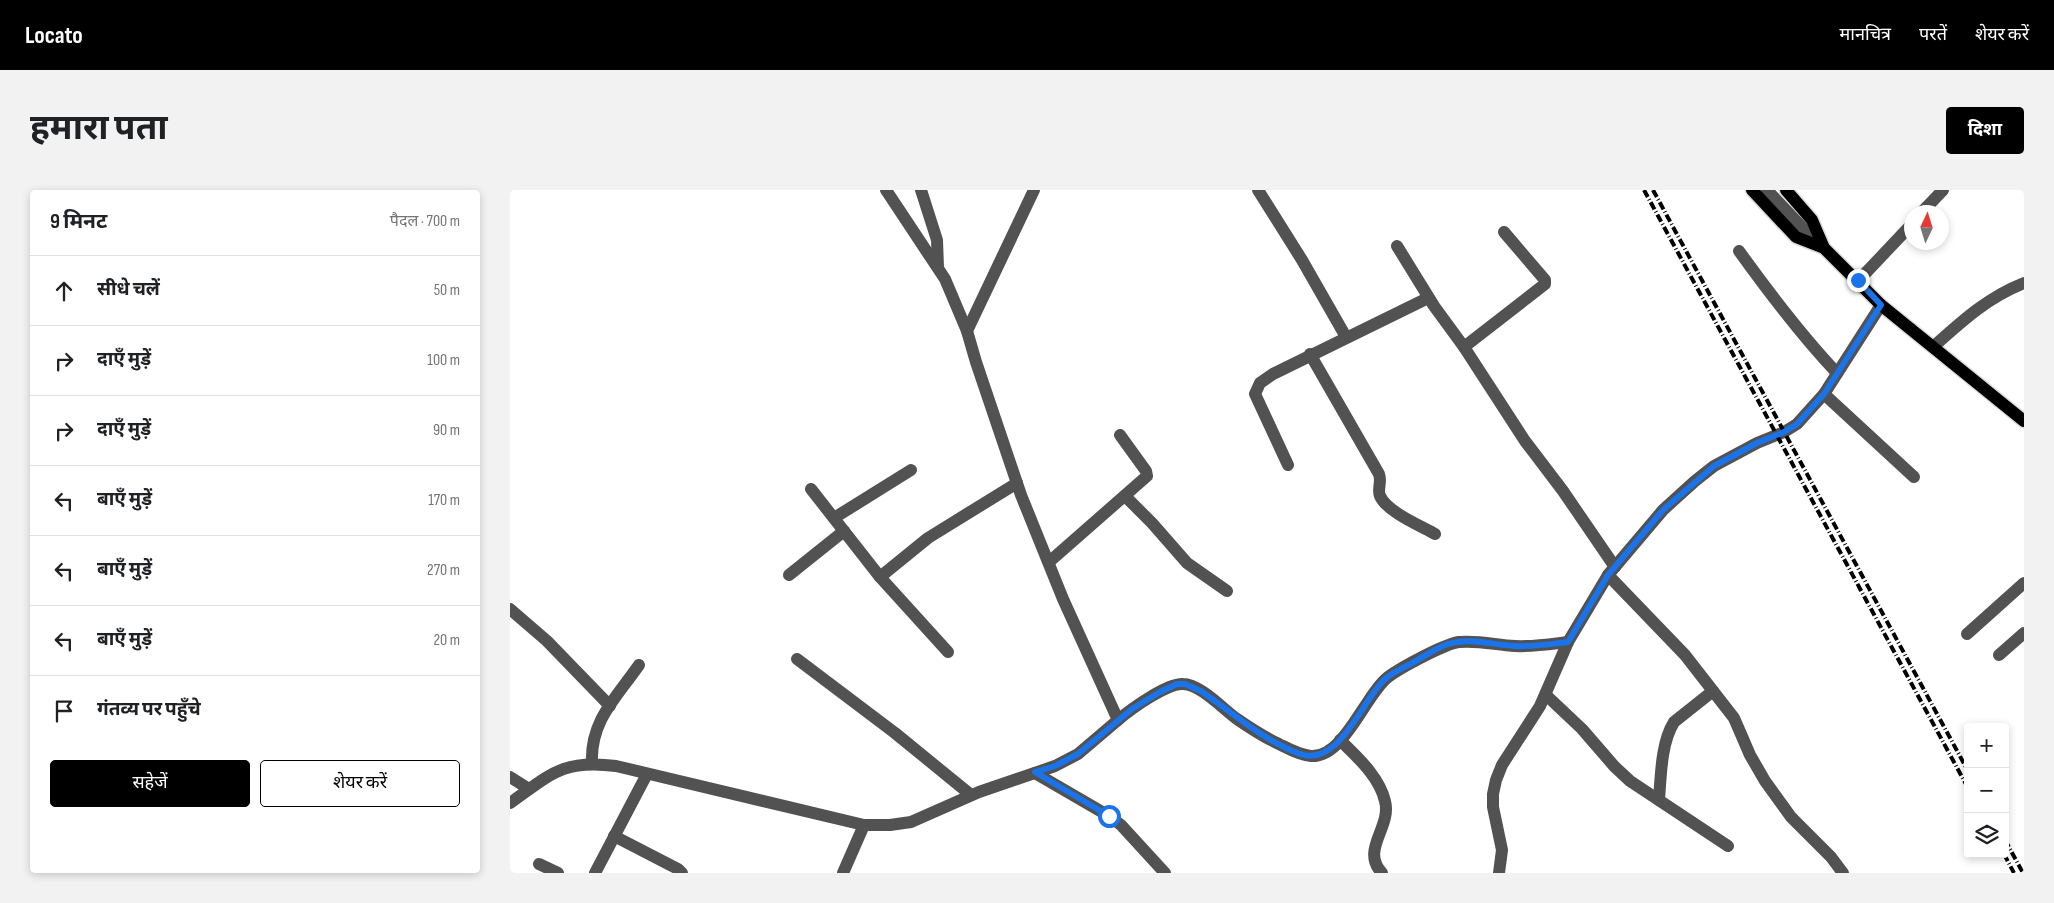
<!DOCTYPE html>
<html lang="hi">
<meta charset="utf-8">
<style>
:root{--surface:#fff;--page:#f2f2f2;--text:#202124;--muted:#757577;--line:#e0e0e0;--accent:#000}
body{margin:0;font-family:"Sofia Sans Condensed","Noto Sans Devanagari",sans-serif;background:var(--page);color:var(--text)}
.controls{position:absolute;right:15px;bottom:15px;display:grid;overflow:hidden;border-radius:5px;box-shadow:0 2px 8px #0003}
.controls button{width:45px;height:45px;display:grid;place-items:center;padding:0;border:0;border-bottom:1px solid var(--line);background:var(--surface);color:var(--text);font:25px sans-serif}
.compass{position:absolute;left:1394px;top:15px;width:45px;height:45px;border-radius:50%;background:var(--surface);box-shadow:0 2px 8px #0003;rotate:4deg}
.stop{position:absolute;width:15px;height:15px;margin:-11px;border:4px solid #1a73e8;border-radius:50%;background:#fff}
.stop.end{background:#1a73e8;border-color:#fff;box-shadow:0 1px 5px #0008}
.list{margin:0;padding:0;list-style:none}
h2{display:flex;justify-content:space-between;align-items:center;height:65px;margin:0;padding:0 20px;font-size:21px}
h2 small{font-size:16px;font-weight:400;color:var(--muted)}
.list li{display:grid;grid-template-columns:32px 1fr auto;gap:15px;align-items:center;box-sizing:border-box;height:70px;padding:0 20px;border-top:1px solid var(--line)}
.list b{display:block;font-size:19px;white-space:nowrap}
.list em{font-size:16px;font-style:normal;color:var(--muted)}
.actions{display:flex;gap:10px;padding:15px 20px}
.actions a{flex:1;padding:11px 0;border:1px solid var(--accent);border-radius:5px;text-align:center;font-size:18px;color:var(--accent)}
.actions .main{background:var(--accent);color:#fff}
.icon{flex:none;width:28px;height:28px;fill:none;stroke:currentColor;stroke-width:2;stroke-linecap:round;stroke-linejoin:round}
.map{position:relative;flex:none;width:1514px;height:683px;overflow:hidden;border-radius:5px}
header{display:flex;align-items:center;gap:30px;box-sizing:border-box;height:70px;padding:0 25px;background:var(--accent);color:#fff}
header strong{font-size:24px}
nav{display:flex;gap:28px;margin-inline-start:auto;font-size:18px}
.intro{display:flex;align-items:center;justify-content:space-between;box-sizing:border-box;height:120px;padding:0 30px}
h1{margin:0;font-size:35px}
.button{padding:12px 22px;border-radius:5px;background:var(--accent);color:#fff;font-size:18px;font-weight:700}
main{display:flex;gap:30px;padding:0 30px}
aside{flex:1;background:var(--surface);border-radius:5px;box-shadow:0 2px 8px #0003}
.map>svg:first-child{display:block}
</style>
<header>
<strong>Locato</strong>
<nav><a>मानचित्र</a><a>परतें</a><a>शेयर करें</a></nav>
</header>
<div class="intro"><h1>हमारा पता</h1><a class="button">दिशा</a></div>
<main>
<aside>
<h2>9 मिनट<small>पैदल · 700 m</small></h2>
<ul class="list">
<li><svg class="icon" aria-label="ahead" viewBox="0 0 24 24"><path d="M12 20V5M6 11l6-6 6 6"/></svg><div><b>सीधे चलें</b></div><em>50 m</em></li>
<li><svg class="icon" aria-label="right" viewBox="0 0 24 24"><path d="M7 20v-9h11M14 6l5 5-5 5"/></svg><div><b>दाएँ मुड़ें</b></div><em>100 m</em></li>
<li><svg class="icon" aria-label="right" viewBox="0 0 24 24"><path d="M7 20v-9h11M14 6l5 5-5 5"/></svg><div><b>दाएँ मुड़ें</b></div><em>90 m</em></li>
<li><svg class="icon" aria-label="left" viewBox="0 0 24 24"><path d="M17 20v-9H6M10 6l-5 5 5 5"/></svg><div><b>बाएँ मुड़ें</b></div><em>170 m</em></li>
<li><svg class="icon" aria-label="left" viewBox="0 0 24 24"><path d="M17 20v-9H6M10 6l-5 5 5 5"/></svg><div><b>बाएँ मुड़ें</b></div><em>270 m</em></li>
<li><svg class="icon" aria-label="left" viewBox="0 0 24 24"><path d="M17 20v-9H6M10 6l-5 5 5 5"/></svg><div><b>बाएँ मुड़ें</b></div><em>20 m</em></li>
<li><svg class="icon" aria-label="arrive" viewBox="0 0 24 24"><path d="M6 21V4h12l-3 4 3 4H6"/></svg><div><b>गंतव्य पर पहुँचे</b></div></li>
</ul>
<div class="actions"><a class="main">सहेजें</a><a>शेयर करें</a></div>
</aside>
<div class="map">
<svg width="1514" height="683" viewBox="0 0 1514 683">
<rect width="100%" height="100%" fill="#fff"/>
<g fill="none" stroke-linecap="round" stroke-linejoin="round">
<!-- major casing -->
<g stroke="#dbdbdb" stroke-width="15">
<g id="major">
<polyline points="1242,0 1286,47 1314,58"/>
<polyline points="1276,0 1302,30 1314,58 1371,115 1514,231"/>
</g>
</g>
<!-- minor -->
<g stroke="#525252" stroke-width="12">
<path d="M376 0 435 89 457 141 466 172 511 305 553 409 608 530C621 519 657 493 673 494 690 494 713 519 727 529 740 538 754 547 769 554 779 559 789 565 801 566 834 568 855 505 878 487 890 478 934 454 949 452 968 450 986 455 1005 456 1023 457 1041 454 1058 452"/>
<polyline points="411,0 427,50 428,77"/>
<polyline points="748,0 792,70 836,147"/>
<polyline points="1257,0 1292,37 1314,58"/>
<polyline points="1412,22 1433,0"/>
<polyline points="887,56 924,116 954,157 1015,251 1053,301 1105,377"/>
<path d="M1229 61C1260 104 1291 145 1327 183"/>
<polyline points="1348,91 1402,34"/>
<polyline points="457,141 524,0"/>
<polyline points="954,157 1035,94 1035,90 994,42"/>
<path d="M1423 157C1452 131 1478 107 1514 93"/>
<path d="M800 164 869 284C872 292 867 300 870 306 877 322 911 336 925 344"/>
<polyline points="1314,204 1404,287"/>
<polyline points="778,275 745,204 750,193 763,184 918,108"/>
<polyline points="301,299 370,387 418,348 507,293"/>
<polyline points="615,306 642,333 677,373 717,401"/>
<polyline points="324,328 401,280"/>
<polyline points="539,372 637,286 636,281 610,245"/>
<polyline points="279,385 334,341"/>
<path d="M1098 385 1175 465 1203 501 1164 532C1151 553 1151 585 1149 610"/>
<polyline points="370,387 438,462"/>
<polyline points="0,419 37,451 100,516"/>
<polyline points="1457,444 1514,393"/>
<polyline points="1489,465 1514,443"/>
<polyline points="287,469 385,543 461,605"/>
<polyline points="1203,501 1224,528 1240,565 1255,591 1281,627 1321,667 1333,683"/>
<polyline points="1036,505 1072,539 1104,576 1120,591 1218,656"/>
<path d="M830 550C847 567 869 586 875 611 882 637 850 660 872 683"/>
<path d="M82 573C80 531 106 508 129 475"/>
<polyline points="525,583 599,626 611,635 655,683"/>
<polyline points="0,587 19,599"/>
<path d="M0 613C41 584 53 569 106 576L354 635H380L401 632 469 602 545 576 568 564 608 530"/>
<polyline points="104,646 168,679 172,683"/>
<polyline points="29,674 48,683"/>
<polyline points="85,683 137,584"/>
<polyline points="333,683 354,635"/>
<polyline points="989,683 992,660 983,617 983,604 986,590 992,575 1030,516 1058,452 1098,385 1153,320 1185,291 1204,276 1247,253 1274,242 1287,234 1314,204 1371,115"/>
</g>
<!-- major -->
<use href="#major" stroke="#000" stroke-width="12"/>
<!-- rail -->
<g stroke="#000" stroke-width="4" stroke-dasharray="8 2.5 1 2.5" stroke-linecap="butt">
<polyline points="1134,0 1458,598"/>
<polyline points="1143,0 1458,581"/>
<polyline points="1495,650 1513,683"/>
<polyline points="1494,664 1504,683"/>
</g>
</g>
<g fill="none" stroke-linecap="round" stroke-linejoin="round">
<!-- route -->
<path stroke="#1a73e8" stroke-width="6" d="M599 626 525 582 545 576 568 564 622 519 650 502 667 494H675L691 501C723 523 752 550 790 564 829 578 852 510 875 489 884 481 894 478 904 472 915 466 926 458 938 454 960 447 983 455 1005 456 1023 457 1041 454 1058 452L1098 385 1153 320 1204 276 1247 253 1274 242 1287 234 1314 204 1371 115 1348 90"/>
</g>
</svg>
<div class="controls">
<button>+</button>
<button>−</button>
<button><svg class="icon" aria-label="layers" viewBox="0 0 24 24"><path d="M12 4l9 5-9 5-9-5zM3 14l9 5 9-5"/></svg></button>
</div>
<svg class="compass" viewBox="-18 -18 36 36"><path d="M0-13l5 13h-10z" fill="#e53935"/><path d="M0 13l5-13h-10z" fill="#757577"/></svg>
<div class="stop" style="left:599px;top:626px"></div>
<div class="stop end" style="left:1348px;top:90px"></div>
</div>
</main>
